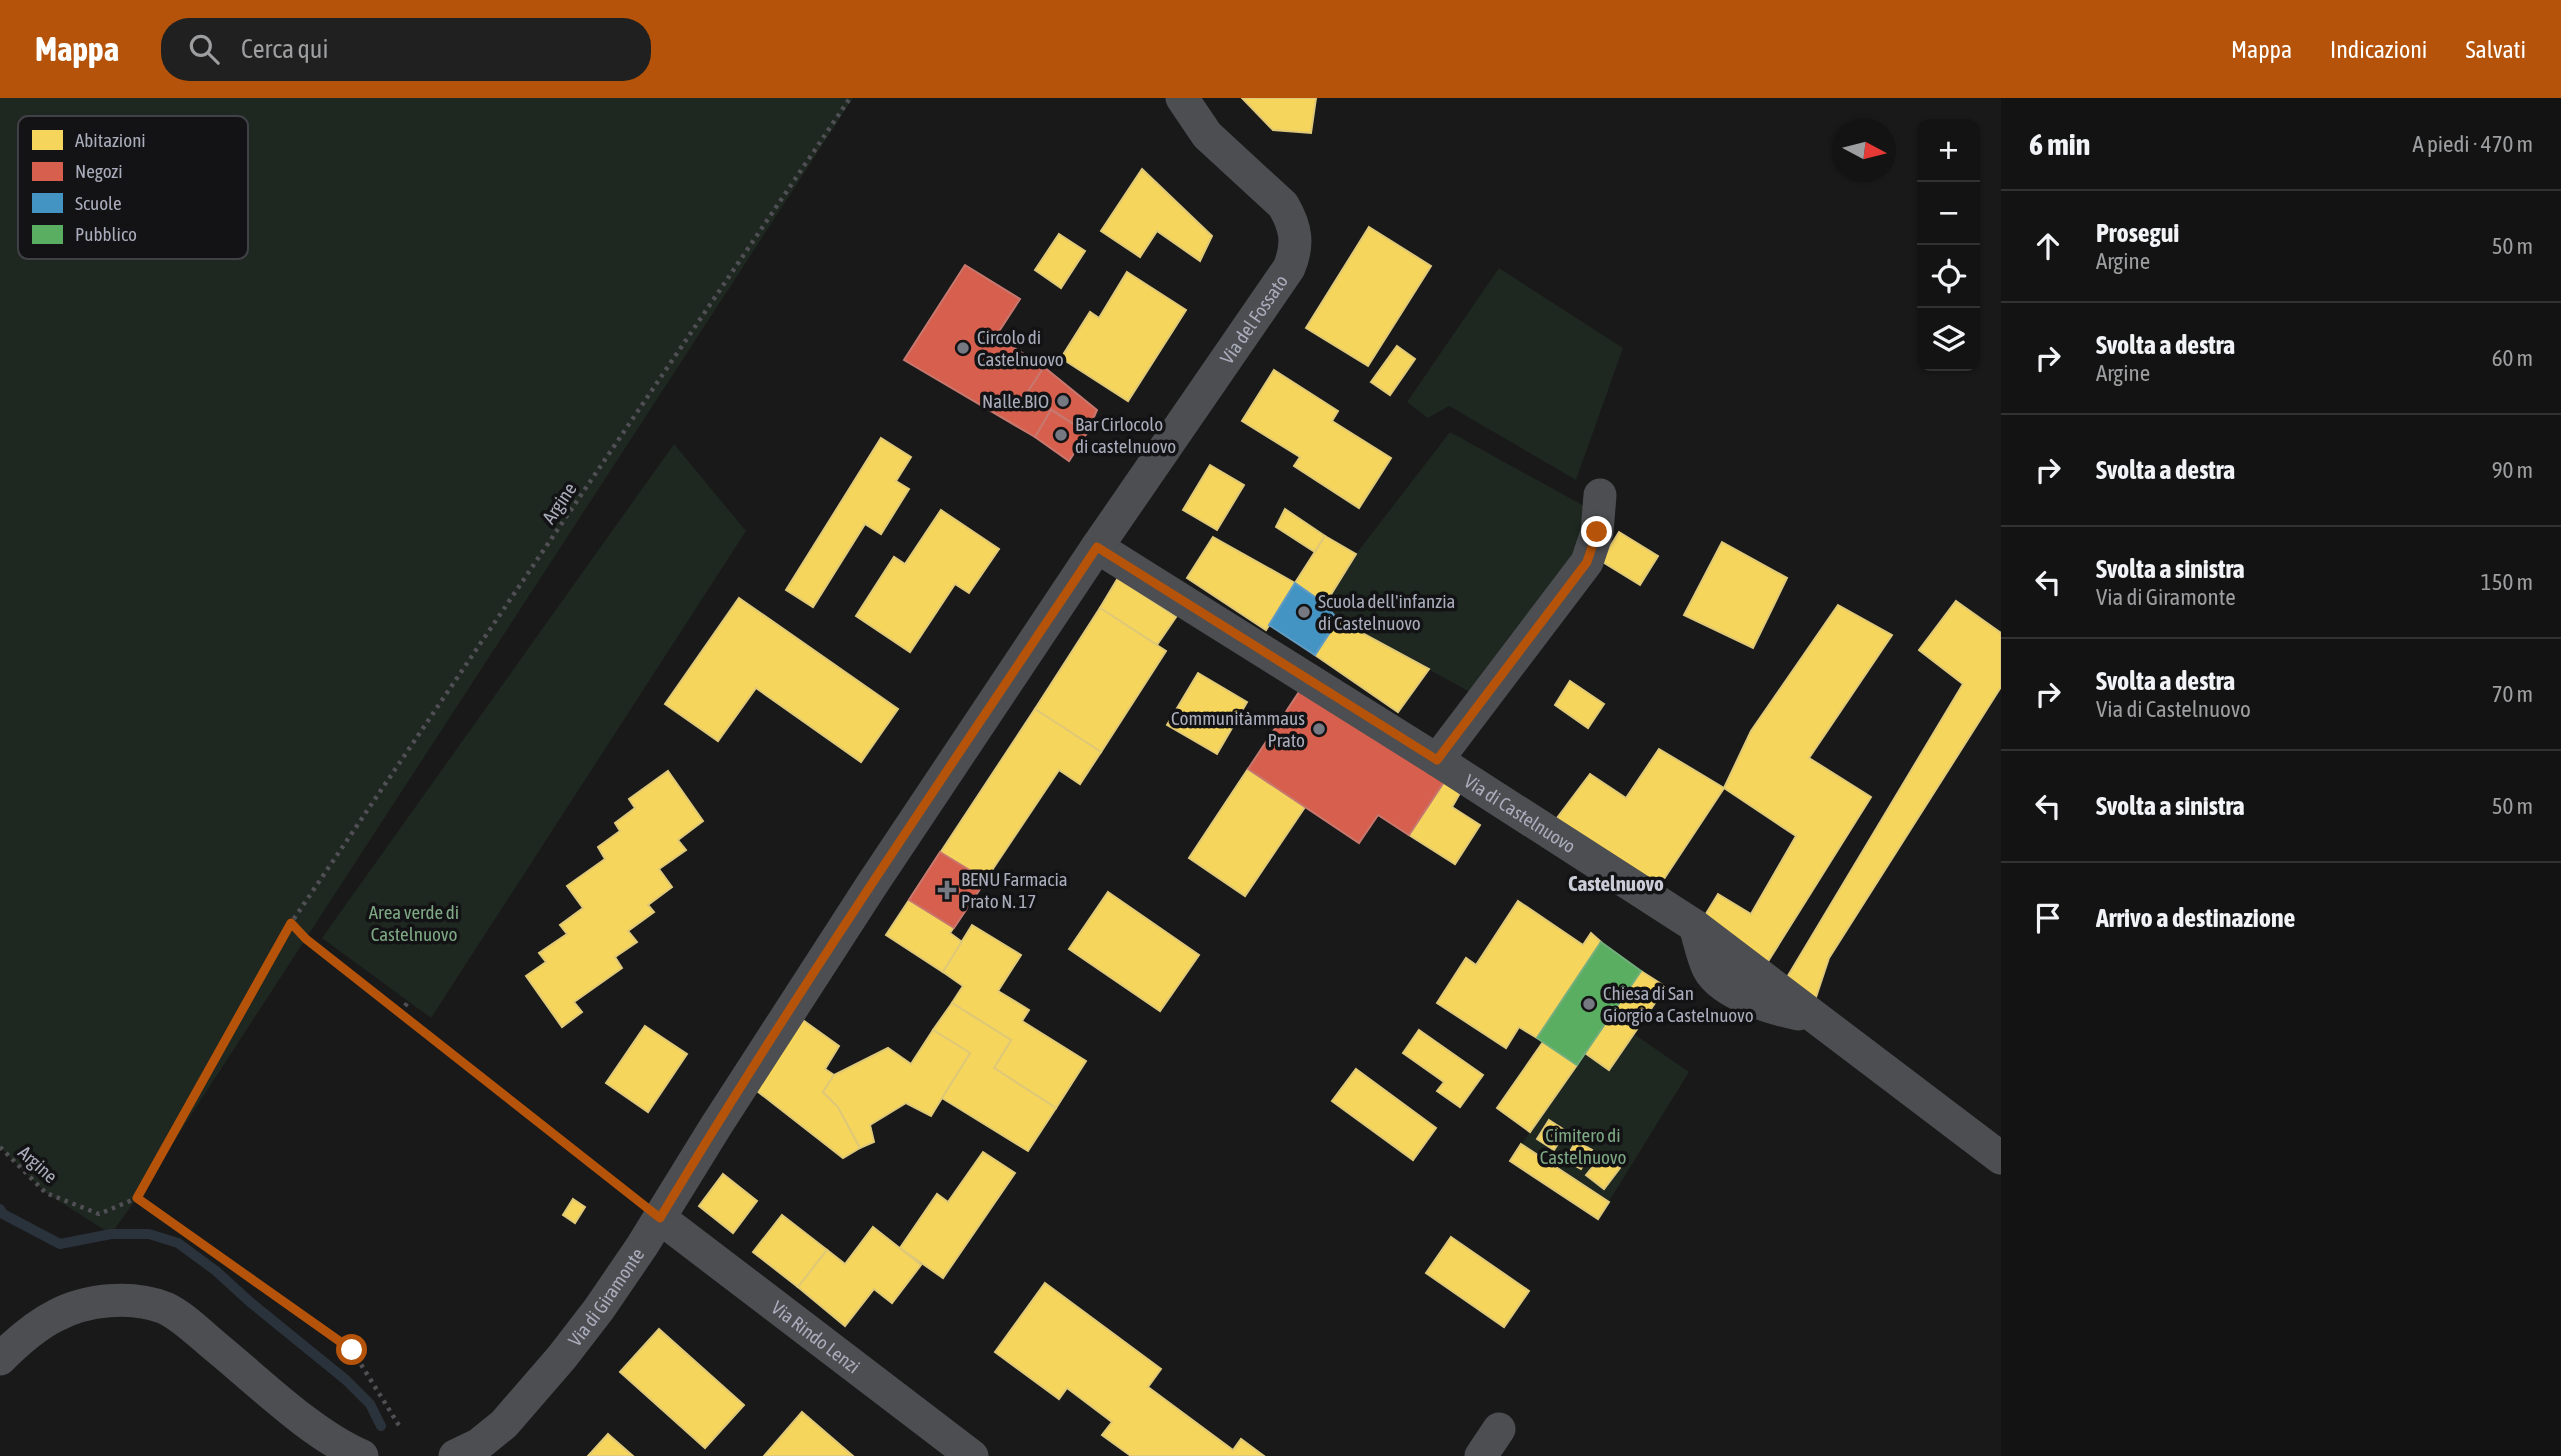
<!DOCTYPE html>
<html lang="it">
<meta charset="utf-8">
<style>
:root{--surface:#131313;--page:#202021;--text:#f1f3f6;--muted:#9d9ea0;--line:#323233;--accent:#b45309}
body{margin:0;font-family:"Asap Condensed",sans-serif;background:var(--page);color:var(--text)}
.controls{position:absolute;right:21px;top:21px;display:grid;overflow:hidden;border-radius:14px;box-shadow:0 2px 5px #0004}
.controls button{width:63px;height:63px;display:grid;place-items:center;padding:0;border:0;border-bottom:2px solid var(--line);background:var(--surface);color:var(--text);font:35px sans-serif}
.compass{position:absolute;left:1833px;top:21px;width:63px;height:63px;border-radius:50%;background:var(--surface);box-shadow:0 2px 5px #0004;rotate:97deg}
.stop{position:absolute;width:21px;height:21px;margin:-16px;border:5px solid #b45309;border-radius:50%;background:#fff}
.stop.end{background:#b45309;border-color:#fff;box-shadow:0 2px 7px #0008}
.list{margin:0;padding:0;list-style:none}
h2{display:flex;justify-content:space-between;align-items:center;height:91px;margin:0;padding:0 28px;font-size:30px}
h2 small{font-size:23px;font-weight:400;color:var(--muted)}
.list li{display:grid;grid-template-columns:46px 1fr auto;gap:21px;align-items:center;box-sizing:border-box;height:112px;padding:0 28px;border-top:2px solid var(--line)}
.list b{display:block;font-size:26px;white-space:nowrap}
.list p{margin:0;font-size:23px;white-space:nowrap;color:var(--muted)}
.list em{font-size:23px;font-style:normal;color:var(--muted)}
.icon{flex:none;width:38px;height:38px;fill:none;stroke:currentColor;stroke-width:2;stroke-linecap:round;stroke-linejoin:round}
.map{position:relative;flex:none;width:2001px;height:1358px;overflow:hidden}
header{display:flex;align-items:center;gap:42px;box-sizing:border-box;height:98px;padding:0 35px;background:var(--accent);color:#fff}
header strong{font-size:33px}
nav{display:flex;gap:38px;margin-inline-start:auto;font-size:24px}
.search{width:490px;height:63px;background:var(--page);display:flex;align-items:center;gap:18px;box-sizing:border-box;padding:0 24px;border-radius:28px;color:var(--muted);font-size:26px}
main{display:flex}
aside{flex:1;background:var(--surface)}
.map>svg:first-child{display:block}
</style>
<header>
<strong>Mappa</strong>
<div class="search"><svg class="icon" aria-label="search" viewBox="0 0 24 24"><circle cx="10" cy="10" r="6"/><path d="M15 15l6 6"/></svg>Cerca qui</div>
<nav><a>Mappa</a><a>Indicazioni</a><a>Salvati</a></nav>
</header>
<main>
<div class="map">
<svg width="2001" height="1358" viewBox="0 0 2001 1358">
<rect width="100%" height="100%" fill="#191919"/>
<!-- green -->
<g fill="#1e2720">
<polygon points="0,0 853,0 137,1100 111,1136 46,1095 0,1049"/>
<polygon points="1499,170 1623,250 1576,382 1449,308 1428,320 1407,304"/>
<polygon points="1450,334 1586,409 1585,428 1572,459 1470,594 1338,522 1325,506 1356,456"/>
<polygon points="674,346 746,433 431,920 322,840"/>
<polygon points="1634,936 1689,974 1598,1121 1510,1063 1585,955 1609,972"/>
</g>
<!-- homes -->
<g fill="#f6d55c" stroke="#dfc978" stroke-width="2">
<polygon points="1242,0 1316,0 1311,35 1273,32"/>
<polygon points="1142,71 1212,138 1200,163 1157,133 1140,159 1101,133"/>
<polygon points="1369,129 1431,168 1368,268 1306,230"/>
<polygon points="1059,136 1085,153 1061,190 1035,172"/>
<polygon points="1127,174 1186,212 1128,303 1061,260 1090,214 1099,220"/>
<polygon points="1397,248 1415,261 1390,297 1371,284"/>
<polygon points="1274,272 1338,313 1332,323 1391,360 1359,410 1294,368 1300,359 1242,323"/>
<polygon points="881,340 911,359 896,383 909,391 881,436 865,426 813,509 786,492"/>
<polygon points="1210,367 1244,387 1217,432 1183,412"/>
<polygon points="1285,411 1325,438 1315,454 1276,429"/>
<polygon points="941,412 999,451 969,495 955,486 910,554 856,518 894,459 905,466"/>
<polygon points="1619,434 1658,458 1640,487 1601,463"/>
<polygon points="1325,438 1356,456 1325,506 1295,485"/>
<polygon points="1213,439 1295,485 1266,532 1187,480"/>
<polygon points="1722,444 1787,480 1753,550 1684,517"/>
<polygon points="1118,480 1176,519 1157,547 1100,510"/>
<polygon points="739,500 898,611 861,664 756,590 718,643 665,606"/>
<polygon points="1956,503 2001,535 2001,589 1829,860 1814,905 1786,881 1963,586 1919,552"/>
<polygon points="1838,507 1892,537 1809,660 1871,699 1767,865 1704,819 1718,796 1751,816 1796,738 1724,690 1751,633"/>
<polygon points="1100,510 1166,553 1101,654 1035,611"/>
<polygon points="1338,522 1429,571 1398,614 1315,557"/>
<polygon points="1198,575 1247,604 1217,656 1167,627"/>
<polygon points="1570,583 1604,606 1588,630 1555,607"/>
<polygon points="1035,611 1101,654 1080,686 1059,672 950,835 962,844 943,874 886,837"/>
<polygon points="1659,651 1724,690 1658,790 1554,724 1590,676 1626,700"/>
<polygon points="1248,671 1305,709 1245,798 1189,760"/>
<polygon points="668,673 703,723 678,742 686,752 659,771 672,789 648,807 654,814 628,833 637,844 615,859 622,870 574,904 582,914 562,929 526,878 546,864 539,855 567,836 560,827 583,810 567,788 605,761 598,749 620,733 615,725 635,710 629,701"/>
<polygon points="1444,684 1460,695 1452,709 1480,727 1455,766 1409,737"/>
<polygon points="1108,794 1199,857 1160,913 1069,851"/>
<polygon points="1518,803 1583,847 1591,835 1601,844 1537,940 1519,929 1506,950 1437,905 1466,860 1476,867"/>
<polygon points="972,827 1021,857 998,893 1029,912 1022,923 1086,963 1056,1010 994,970 1011,942 952,905 963,888 943,874"/>
<polygon points="1641,873 1666,889 1609,972 1585,955"/>
<polygon points="952,905 1011,942 994,970 1056,1010 1028,1053 942,1000 970,955 933,932"/>
<polygon points="800,920 839,948 825,971 834,977 823,994 838,1009 860,1050 843,1060 752,989"/>
<polygon points="645,928 687,956 648,1014 606,985"/>
<polygon points="933,932 970,955 942,1000 931,1018 906,1005 870,1027 874,1044 860,1050 838,1009 823,994 834,977 888,950 911,966"/>
<polygon points="1419,932 1483,977 1460,1009 1437,993 1444,984 1403,955"/>
<polygon points="1543,944 1577,967 1530,1034 1497,1010"/>
<polygon points="1356,971 1436,1030 1413,1062 1332,1003"/>
<polygon points="1549,1022 1566,1033 1554,1052 1537,1041"/>
<polygon points="1576,1043 1592,1052 1581,1071 1565,1062"/>
<polygon points="1521,1046 1609,1104 1598,1121 1510,1063"/>
<polygon points="983,1054 1015,1075 943,1180 900,1150 937,1096 948,1104"/>
<polygon points="1602,1057 1620,1070 1604,1091 1586,1077"/>
<polygon points="723,1076 757,1103 733,1135 699,1108"/>
<polygon points="573,1101 585,1109 575,1125 563,1117"/>
<polygon points="782,1117 827,1152 798,1189 753,1154"/>
<polygon points="873,1129 921,1167 892,1205 874,1191 845,1228 798,1189 827,1152 845,1166"/>
<polygon points="1451,1139 1529,1193 1504,1229 1426,1175"/>
<polygon points="1045,1185 1161,1271 1148,1289 1233,1352 1241,1341 1264,1358 1131,1358 1102,1337 1112,1324 1067,1290 1059,1301 995,1254"/>
<polygon points="659,1231 744,1307 705,1350 620,1274"/>
<polygon points="802,1314 853,1358 764,1358"/>
<polygon points="608,1336 633,1358 588,1358"/>
</g>
<!-- shops -->
<g fill="#d6604d" stroke="#c8776e" stroke-width="2">
<polygon points="965,167 1020,201 996,238 1044,269 1027,295 1051,312 1035,339 904,262"/>
<polygon points="1044,269 1097,312 1087,335 1027,295"/>
<polygon points="1051,312 1087,335 1069,363 1035,339"/>
<polygon points="1301,591 1444,684 1409,737 1378,717 1359,745 1248,671"/>
<polygon points="940,754 986,782 954,830 909,802"/>
</g>
<!-- schools -->
<polygon fill="#4393c3" stroke="#629bc1" stroke-width="2" points="1295,485 1325,506 1338,522 1315,557 1269,527"/>
<!-- public -->
<polygon fill="#5aae61" stroke="#72ae7c" stroke-width="2" points="1601,844 1641,873 1577,967 1537,940"/>
<g fill="none" stroke-linecap="round" stroke-linejoin="round">
<!-- stream -->
<polyline stroke="#2a323c" stroke-width="10" points="0,1111 3,1116 60,1146 111,1136 149,1136 178,1145 216,1173 250,1204 346,1282 370,1306 381,1328"/>
<!-- path -->
<g stroke="#4f4f54" stroke-width="4.5" stroke-dasharray="3.5 5" stroke-linecap="butt">
<polyline points="400,915 408,904"/>
<polyline points="0,1049 46,1095 99,1116 137,1100 291,825"/>
<polyline points="632,1098 306,841 291,825 850,0"/>
<polyline points="137,1100 352,1252 400,1329"/>
</g>
<!-- street -->
<g stroke="#4d4e52" stroke-width="33">
<path id="s1" d="M1097 449 1437 662 1695 828 2001 1060"/>
<polyline points="1437,662 1587,464 1597,434 1600,397"/>
<path d="M1695 828C1699 841 1702 857 1708 870 1721 896 1771 910 1798 916"/>
<path id="s2" d="M660 1120 972 1358"/>
<path d="M0 1261C16 1245 35 1228 55 1218 86 1201 132 1197 165 1210 184 1219 200 1236 216 1249 260 1285 311 1336 362 1358"/>
<path id="s3" d="M455 1358 478 1347 504 1326 562 1259 599 1211 642 1148 716 1028 871 788 1097 449 1289 170C1299 146 1296 129 1283 107L1207 37 1182 0"/>
<polyline points="1481,1358 1499,1331"/>
</g>
</g>
<g fill="none" stroke-linecap="round" stroke-linejoin="round">
<!-- route -->
<path stroke="#b45309" stroke-width="9" d="M352 1252 137 1100 291 825 306 841 660 1120C797 891 949 671 1097 449L1437 662 1587 464 1597 434"/>
</g>
<!-- markers -->
<g fill="#777982" stroke="#131315" stroke-width="2.5">
<circle cx="963" cy="250" r="7"/>
<circle cx="1063" cy="303" r="7"/>
<circle cx="1061" cy="337" r="7"/>
<circle cx="1304" cy="514" r="7"/>
<circle cx="1319" cy="631" r="7"/>
<path d="M943.5 781.5h7v7h7v7h-7v7h-7v-7h-7v-7h7z"/>
<circle cx="1589" cy="906" r="7"/>
</g>
<g text-anchor="middle" dominant-baseline="central" stroke-width="7" stroke-linejoin="round" paint-order="stroke">
<!-- street labels -->
<g font-size="19" fill="#a9adbb" stroke="#131315">
<text stroke="none"><textPath href="#s3" startOffset="1395">Via del Fossato</textPath></text>
<text transform="translate(559 405) rotate(-56)">Argine</text>
<text stroke="none"><textPath href="#s1" startOffset="500">Via di Castelnuovo</textPath></text>
<text transform="translate(38 1066) rotate(42)">Argine</text>
<text stroke="none"><textPath href="#s3" startOffset="222">Via di Giramonte</textPath></text>
<text stroke="none"><textPath href="#s2" startOffset="196">Via Rindo Lenzi</textPath></text>
</g>
<!-- poi labels -->
<g font-size="19" fill="#a9adbb" stroke="#131315" text-anchor="start">
<text x="977" y="239">Circolo di<tspan x="977" dy="22">Castelnuovo</tspan></text>
<text x="1049" y="303" text-anchor="end">Nalle.BIO</text>
<text x="1075" y="326">Bar Cirlocolo<tspan x="1075" dy="22">di castelnuovo</tspan></text>
<text x="1318" y="503">Scuola dell'infanzia<tspan x="1318" dy="22">di Castelnuovo</tspan></text>
<text x="1305" y="620" text-anchor="end">Communitàmmaus<tspan x="1305" dy="22">Prato</tspan></text>
<text x="961" y="781">BENU Farmacia<tspan x="961" dy="22">Prato N. 17</tspan></text>
<text x="1603" y="895">Chiesa di San<tspan x="1603" dy="22">Giorgio a Castelnuovo</tspan></text>
</g>
<!-- park labels -->
<g font-size="19" fill="#7ea884" stroke="#131315">
<text x="414" y="814">Area verde di<tspan x="414" dy="22">Castelnuovo</tspan></text>
<text x="1583" y="1037">Cimitero di<tspan x="1583" dy="22">Castelnuovo</tspan></text>
</g>
<!-- neighbourhood labels -->
<g font-size="21" font-weight="bold" fill="#caccd7" stroke="#131315">
<text x="1616" y="785">Castelnuovo</text>
</g>
</g>
<!-- legend -->
<rect x="18" y="18" width="230" height="143" rx="10" fill="#131315" stroke="#404147" stroke-width="2"/>
<rect x="32" y="32" width="31" height="20" fill="#f6d55c"/>
<rect x="32" y="64" width="31" height="19" fill="#d6604d"/>
<rect x="32" y="95" width="31" height="20" fill="#4393c3"/>
<rect x="32" y="127" width="31" height="19" fill="#5aae61"/>
<g font-size="19" fill="#a9adbb">
<text x="75" y="49">Abitazioni</text>
<text x="75" y="80">Negozi</text>
<text x="75" y="112">Scuole</text>
<text x="75" y="143">Pubblico</text>
</g>
</svg>
<div class="controls">
<button>+</button>
<button>−</button>
<button><svg class="icon" aria-label="locate" viewBox="0 0 24 24"><circle cx="12" cy="12" r="6"/><path d="M12 2v4M12 18v4M2 12h4M18 12h4"/></svg></button>
<button><svg class="icon" aria-label="layers" viewBox="0 0 24 24"><path d="M12 4l9 5-9 5-9-5zM3 14l9 5 9-5"/></svg></button>
</div>
<svg class="compass" viewBox="-18 -18 36 36"><path d="M0-13l5 13h-10z" fill="#e53935"/><path d="M0 13l5-13h-10z" fill="#9d9ea0"/></svg>
<div class="stop" style="left:352px;top:1252px"></div>
<div class="stop end" style="left:1597px;top:434px"></div>
</div>
<aside>
<h2>6 min<small>A piedi · 470 m</small></h2>
<ul class="list">
<li><svg class="icon" aria-label="ahead" viewBox="0 0 24 24"><path d="M12 20V5M6 11l6-6 6 6"/></svg><div><b>Prosegui</b><p>Argine</p></div><em>50 m</em></li>
<li><svg class="icon" aria-label="right" viewBox="0 0 24 24"><path d="M7 20v-9h11M14 6l5 5-5 5"/></svg><div><b>Svolta a destra</b><p>Argine</p></div><em>60 m</em></li>
<li><svg class="icon" aria-label="right" viewBox="0 0 24 24"><path d="M7 20v-9h11M14 6l5 5-5 5"/></svg><div><b>Svolta a destra</b></div><em>90 m</em></li>
<li><svg class="icon" aria-label="left" viewBox="0 0 24 24"><path d="M17 20v-9H6M10 6l-5 5 5 5"/></svg><div><b>Svolta a sinistra</b><p>Via di Giramonte</p></div><em>150 m</em></li>
<li><svg class="icon" aria-label="right" viewBox="0 0 24 24"><path d="M7 20v-9h11M14 6l5 5-5 5"/></svg><div><b>Svolta a destra</b><p>Via di Castelnuovo</p></div><em>70 m</em></li>
<li><svg class="icon" aria-label="left" viewBox="0 0 24 24"><path d="M17 20v-9H6M10 6l-5 5 5 5"/></svg><div><b>Svolta a sinistra</b></div><em>50 m</em></li>
<li><svg class="icon" aria-label="arrive" viewBox="0 0 24 24"><path d="M6 21V4h12l-3 4 3 4H6"/></svg><div><b>Arrivo a destinazione</b></div></li>
</ul>
</aside>
</main>
